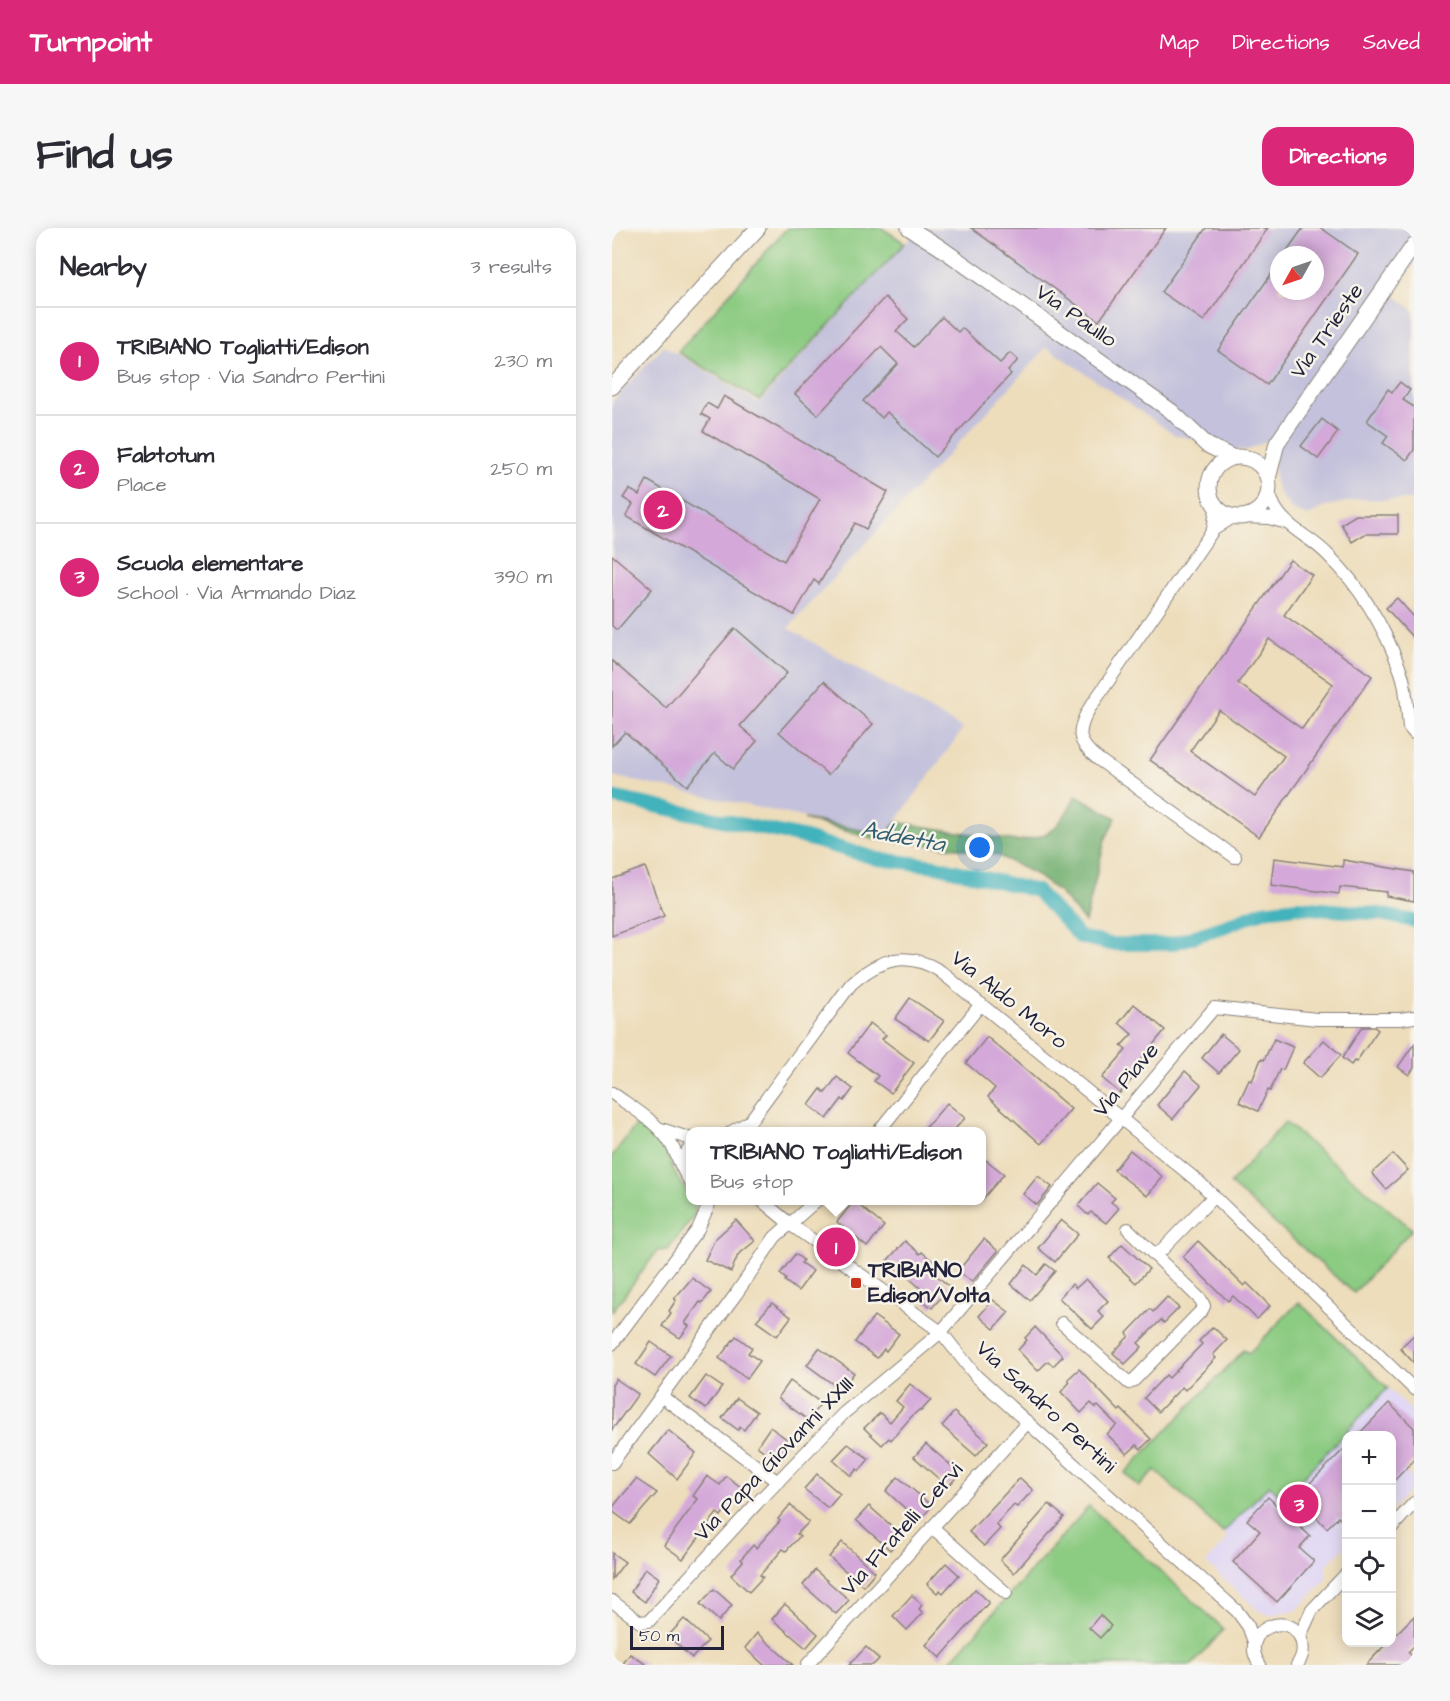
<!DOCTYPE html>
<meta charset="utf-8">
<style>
:root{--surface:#fff;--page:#f7f7f7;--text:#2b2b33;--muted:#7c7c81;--line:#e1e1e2;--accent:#db2777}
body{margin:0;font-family:"Architects Daughter",sans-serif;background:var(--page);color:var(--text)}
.controls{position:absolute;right:18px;bottom:18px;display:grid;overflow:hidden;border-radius:12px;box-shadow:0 3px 15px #0003}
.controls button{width:54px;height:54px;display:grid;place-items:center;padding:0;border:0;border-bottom:2px solid var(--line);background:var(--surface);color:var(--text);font:30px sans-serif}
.compass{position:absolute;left:658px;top:18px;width:54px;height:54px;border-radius:50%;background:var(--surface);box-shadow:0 3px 15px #0003;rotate:230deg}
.scale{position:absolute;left:18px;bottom:15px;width:94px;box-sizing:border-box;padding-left:6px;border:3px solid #22223b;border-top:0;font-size:16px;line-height:21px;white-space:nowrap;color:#22223b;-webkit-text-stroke:4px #f7f3e8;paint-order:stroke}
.you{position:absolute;left:368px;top:620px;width:21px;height:21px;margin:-15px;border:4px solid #fff;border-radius:50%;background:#1a73e8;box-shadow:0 0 0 9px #1a73e833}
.badge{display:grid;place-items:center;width:39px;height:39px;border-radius:50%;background:var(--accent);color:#fff;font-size:20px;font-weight:700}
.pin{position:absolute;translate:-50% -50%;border:3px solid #fff;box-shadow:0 2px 6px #0006}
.popup{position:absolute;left:74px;top:899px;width:300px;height:78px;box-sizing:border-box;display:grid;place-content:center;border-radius:12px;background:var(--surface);filter:drop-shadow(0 2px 4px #0005);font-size:20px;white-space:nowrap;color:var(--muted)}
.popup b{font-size:22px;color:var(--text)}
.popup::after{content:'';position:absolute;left:50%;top:100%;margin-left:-12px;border:12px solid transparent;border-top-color:var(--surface)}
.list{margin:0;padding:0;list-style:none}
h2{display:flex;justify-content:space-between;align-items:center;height:78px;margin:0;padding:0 24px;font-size:26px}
h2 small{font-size:20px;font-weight:400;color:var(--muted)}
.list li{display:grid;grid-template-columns:39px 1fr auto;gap:18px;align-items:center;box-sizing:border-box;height:108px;padding:0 24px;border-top:2px solid var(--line)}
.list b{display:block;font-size:22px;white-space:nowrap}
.list p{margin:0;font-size:20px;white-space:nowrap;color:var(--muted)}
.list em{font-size:20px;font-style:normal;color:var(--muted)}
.icon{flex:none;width:33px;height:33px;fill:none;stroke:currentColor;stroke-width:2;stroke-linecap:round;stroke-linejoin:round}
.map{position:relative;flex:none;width:802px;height:1437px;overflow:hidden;border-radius:18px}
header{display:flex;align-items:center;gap:36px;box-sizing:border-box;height:84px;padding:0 30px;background:var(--accent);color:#fff}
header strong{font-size:28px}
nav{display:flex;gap:33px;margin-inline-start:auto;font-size:21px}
.intro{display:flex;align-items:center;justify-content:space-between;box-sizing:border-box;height:144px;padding:0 36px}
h1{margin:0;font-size:42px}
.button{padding:15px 27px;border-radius:18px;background:var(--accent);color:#fff;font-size:21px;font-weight:700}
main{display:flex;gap:36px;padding:0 36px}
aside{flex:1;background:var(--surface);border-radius:18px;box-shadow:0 3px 15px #0003}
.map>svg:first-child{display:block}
</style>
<header>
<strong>Turnpoint</strong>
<nav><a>Map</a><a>Directions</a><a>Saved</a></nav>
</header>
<div class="intro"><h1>Find us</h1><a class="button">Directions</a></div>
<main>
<aside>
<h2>Nearby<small>3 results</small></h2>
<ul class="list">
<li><span class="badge">1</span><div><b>TRIBIANO Togliatti/Edison</b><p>Bus stop · Via Sandro Pertini</p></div><em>230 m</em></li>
<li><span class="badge">2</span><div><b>Fabtotum</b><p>Place</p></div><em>250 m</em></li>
<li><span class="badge">3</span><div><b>Scuola elementare</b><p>School · Via Armando Diaz</p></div><em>390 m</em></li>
</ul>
</aside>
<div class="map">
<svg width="802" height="1437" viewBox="0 0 802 1437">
<rect width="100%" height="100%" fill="#f7f3e8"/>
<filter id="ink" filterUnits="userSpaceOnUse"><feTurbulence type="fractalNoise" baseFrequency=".0167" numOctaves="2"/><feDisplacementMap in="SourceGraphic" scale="12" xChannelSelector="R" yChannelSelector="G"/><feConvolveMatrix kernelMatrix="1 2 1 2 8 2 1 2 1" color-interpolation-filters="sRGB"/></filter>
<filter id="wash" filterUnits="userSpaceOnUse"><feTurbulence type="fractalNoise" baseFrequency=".008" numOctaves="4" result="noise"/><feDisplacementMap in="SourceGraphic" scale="24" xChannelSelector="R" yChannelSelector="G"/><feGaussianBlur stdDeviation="1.35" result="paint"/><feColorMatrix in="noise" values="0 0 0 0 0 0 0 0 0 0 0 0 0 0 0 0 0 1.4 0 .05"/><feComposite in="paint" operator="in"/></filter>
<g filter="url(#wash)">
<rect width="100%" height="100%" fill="#edddbb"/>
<!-- built -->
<polygon fill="#dfd5f5" points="776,1160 802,1185 802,1232 792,1242 802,1253 802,1258 780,1281 780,1208 734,1208 734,1319 714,1337 714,1352 685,1382 658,1387 647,1383 594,1335 616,1310 611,1305 657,1257 671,1270"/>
<!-- industrial -->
<path fill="#c3c1db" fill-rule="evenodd" d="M287 0H802V36L781 66 802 82V272L747 271 715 278 696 288 680 282 668 267 663 254 661 210 636 222H623L609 217 563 207 435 119 176 400 351 501 274 607 0 548V174L52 118 147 175 300 8ZM667 27H703V63H667Z"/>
<!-- green -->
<g fill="#8ccb82" stroke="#57765e" stroke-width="1.5">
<polygon points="175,0 270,0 293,15 147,172 66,124"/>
<polygon points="673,894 800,1001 742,1065 618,956"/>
<polygon points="24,897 44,912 53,923 67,953 78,966 79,972 83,975 83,986 56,1022 45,1023 0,1084 0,928"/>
<polygon points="687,1074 776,1160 671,1270 657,1257 611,1305 543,1242 527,1259 513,1245 632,1122 637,1125"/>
<polygon points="477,1278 612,1401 580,1437 335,1437"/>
</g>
<!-- forest -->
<path fill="#71af70" stroke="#4a6856" stroke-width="1.5" d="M464 567 504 590 493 612 473 694 448 665 423 646 385 627 345 620 261 611 192 591 274 607 284 594 404 613C440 610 449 597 464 567Z"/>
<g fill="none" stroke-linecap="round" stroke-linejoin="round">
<!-- canal -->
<polyline stroke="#43b2bc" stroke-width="14" points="0,569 190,609 266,631 324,638 425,663 468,709 498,716 559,716 611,699 651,683 686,679 768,686 802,693"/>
</g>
<g id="blocks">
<!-- building -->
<g fill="#d4a9d9" fill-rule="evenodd">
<polygon points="359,0 554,0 487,93"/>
<polygon points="594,0 656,0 592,93 549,64"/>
<polygon points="691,0 709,0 746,26 655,157 606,122 667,35 667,63 703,63 703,27 672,27"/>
<polygon points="273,69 296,91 284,103 302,119 330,89 346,104 350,100 388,135 398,125 406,132 396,143 399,146 323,229 275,184 270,190 251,173 286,136 269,119 206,187 183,166"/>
<polygon points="788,154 798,162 791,172 802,179 802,222 795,232 771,215 776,208 755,193 776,161 780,164"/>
<polygon points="112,168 276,264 254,301 243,295 207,356 202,352 182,387 14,288 21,276 11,270 17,261 27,267 35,252 172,333 208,271 91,203 98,191 89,186 95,175 105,181"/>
<polygon points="710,191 726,204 706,231 689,218"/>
<polygon points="744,287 786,287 786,306 753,306 740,314 729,296"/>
<polygon points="0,327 40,361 5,402 0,398"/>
<path d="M678 332 700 347 672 387 760 448 647 609 538 532ZM657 411 721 456 690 501 626 455ZM607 482 672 528 643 569 578 523Z"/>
<polygon points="785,370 802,389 802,411 774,380"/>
<polygon points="123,400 175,445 128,498 145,513 121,541 103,525 75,558 13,504 0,518 0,433 54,480"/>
<polygon points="212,453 261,496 216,547 167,504"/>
<polygon points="662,630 731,639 731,632 802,644 802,673 774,668 775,664 728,659 727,666 659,657"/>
<polygon points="33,639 52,688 0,708 0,651"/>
<polygon points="298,770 332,793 317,813 283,791"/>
<polygon points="522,776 553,802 530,830 535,834 508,865 490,850 514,822 509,818 520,806 507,795"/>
<polygon points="258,795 274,807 270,811 302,835 279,865 262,853 266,848 236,825"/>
<polygon points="750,799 762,799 766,802 744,834 742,833 739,837 730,830"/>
<polygon points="609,806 627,821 607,845 590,830"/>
<polygon points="375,809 459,881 429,916 376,869 383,860 354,835"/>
<polygon points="662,811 681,819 671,842 668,841 658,863 656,862 646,883 627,874 637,852 640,853 649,831 652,832"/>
<polygon points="712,812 729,827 708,850 691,835"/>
<polygon points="802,816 802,840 797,847 786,839"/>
<polygon points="573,843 589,857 561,891 545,877"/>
<polygon points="225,849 241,861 232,873 230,871 215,891 197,877 209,861 213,865"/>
<polygon points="335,875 353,890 341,903 311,903"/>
<polygon points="518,922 551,949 535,968 502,942"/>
<polygon points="781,926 796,942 774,961 760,945"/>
<polygon points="374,932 392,946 369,973 369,937"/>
<polygon points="426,948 440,959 425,977 411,966"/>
<polygon points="485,955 503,970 499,974 507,980 494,995 479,984 476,987 466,978"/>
<polygon points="242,973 272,998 255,1019 225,994"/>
<polygon points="124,992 143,1013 126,1027 119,1044 93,1032 103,1011"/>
<polygon points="449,992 466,1006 443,1034 426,1020"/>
<polygon points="372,1011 386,1023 360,1054 346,1043"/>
<polygon points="293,1013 308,1026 310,1024 325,1037 319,1043 338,1059 320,1080 309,1071 314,1065 290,1044 288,1046 274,1034"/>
<polygon points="586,1013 632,1058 635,1055 658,1078 645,1091 621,1068 616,1073 571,1029"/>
<polygon points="510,1016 537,1041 524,1055 497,1030"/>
<polygon points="183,1026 191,1032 189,1035 201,1043 186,1063 173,1053 174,1051 168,1046"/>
<polygon points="434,1036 443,1043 418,1072 399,1056 414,1037 425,1047"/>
<polygon points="80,1050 99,1064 90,1075 88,1074 73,1095 77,1098 68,1110 50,1098 59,1085 57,1083 64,1072 62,1071"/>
<polygon points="474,1051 496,1073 486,1083 492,1089 480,1101 447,1070 460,1056 464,1060"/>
<polygon points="555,1069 567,1080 552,1095 549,1092 526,1115 530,1119 513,1136 501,1125 517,1108 515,1105 538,1081 541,1084"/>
<polygon points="381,1072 397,1084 382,1101 367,1088"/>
<polygon points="160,1075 179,1089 165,1108 144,1093"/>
<polygon points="262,1088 287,1106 274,1123 272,1121 265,1130 243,1114"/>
<polygon points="423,1099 451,1128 441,1138 436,1133 426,1143 406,1122 415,1112 413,1110"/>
<polygon points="601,1099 615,1112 601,1127 604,1130 573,1162 570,1159 546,1184 532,1170 554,1147 557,1150 590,1116 587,1113"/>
<polygon points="802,1107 802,1135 788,1120"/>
<polygon points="124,1108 140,1120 136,1125 148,1133 135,1151 107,1130"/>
<polygon points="39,1114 59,1128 43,1149 24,1136"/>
<polygon points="207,1120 242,1145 229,1162 195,1137"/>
<polygon points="467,1141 507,1183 509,1181 539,1211 529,1221 525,1217 515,1226 495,1206 505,1197 486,1178 484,1180 479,1175 469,1185 449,1164 458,1154 456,1151"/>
<polygon points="94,1148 110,1159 94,1181 78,1170"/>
<polygon points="4,1151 26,1166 0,1202 0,1157"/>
<polygon points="178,1153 209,1175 196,1192 166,1170"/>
<polygon points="298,1156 319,1172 309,1183 307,1182 300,1188 279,1212 277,1210 270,1217 252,1200 268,1185 278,1194 291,1179 284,1173"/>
<polygon points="125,1170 145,1184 132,1202 128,1199 126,1202 110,1190"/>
<polygon points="777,1175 802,1200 802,1232 780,1255 780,1208 745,1208"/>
<polygon points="342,1184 376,1214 364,1228 330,1198"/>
<polygon points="158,1199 176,1212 161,1230 145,1218"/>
<polygon points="56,1202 84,1225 65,1251 37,1226"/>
<polygon points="236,1216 257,1231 247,1243 245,1241 239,1248 221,1232"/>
<polygon points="314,1216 348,1245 336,1259 302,1229"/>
<polygon points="735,1218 735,1297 726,1289 715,1300 696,1281 707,1270 695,1258"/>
<polygon points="205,1246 228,1266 216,1280 192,1261"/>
<polygon points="95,1248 108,1257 114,1248 133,1262 121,1279 117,1277 109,1288 105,1285 71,1331 52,1317 86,1271 81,1268"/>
<polygon points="286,1249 320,1278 307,1293 274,1263"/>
<polygon points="408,1250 421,1262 405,1279 402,1277 384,1296 388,1301 372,1318 357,1304"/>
<polygon points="24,1251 45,1265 18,1296 0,1283 0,1280"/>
<polygon points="656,1269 698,1308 687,1320 702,1333 665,1374 621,1334 648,1303 635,1292"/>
<polygon points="437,1276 452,1289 402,1345 388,1332"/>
<polygon points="178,1277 197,1294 185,1306 188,1308 174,1323 171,1321 148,1347 151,1349 137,1364 119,1347 131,1333 129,1331 141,1317 144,1320 168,1293 166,1291"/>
<polygon points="257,1278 291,1308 278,1322 244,1292"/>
<polygon points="230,1314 263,1344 251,1358 217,1329"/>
<polygon points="0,1325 13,1334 0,1351"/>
<polygon points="334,1335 347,1347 331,1365 328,1362 325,1365 315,1356"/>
<polygon points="33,1340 47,1350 33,1374 19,1364"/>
<polygon points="203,1342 237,1372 224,1386 191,1357"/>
<polygon points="102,1361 120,1377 107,1393 88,1376"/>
<polygon points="363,1361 377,1374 328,1430 314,1417"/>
<polygon points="300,1367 310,1377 307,1381 311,1385 295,1402 281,1388"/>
<polygon points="173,1376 206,1406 194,1420 160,1391"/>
<polygon points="488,1387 499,1398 488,1410 477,1400"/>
<polygon points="802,1388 802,1418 796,1424 802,1430 802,1437 754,1437 776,1414 780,1414 780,1410"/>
<polygon points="72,1391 96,1413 80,1430 56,1408"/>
<polygon points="145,1405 181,1437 152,1437 133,1420"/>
<polygon points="254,1419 267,1431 261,1437 237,1437"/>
<polygon points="18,1426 35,1437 10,1437"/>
</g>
</g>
</g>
<g filter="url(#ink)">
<use href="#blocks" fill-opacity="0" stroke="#88807b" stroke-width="1.5"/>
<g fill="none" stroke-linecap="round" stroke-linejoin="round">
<!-- minor casing -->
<g stroke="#88807b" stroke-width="14">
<g id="minor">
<path d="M656 264C659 270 661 276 664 281 676 301 700 310 716 327 750 360 773 400 789 444 795 460 795 482 797 499L802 505"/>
<polyline points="604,280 601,302 621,289"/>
<polyline points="630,289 657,290 675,295"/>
<path d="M601 302 477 481C464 504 465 515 486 531L623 629"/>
<path d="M0 865C19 879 44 893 57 913 66 926 69 943 79 954"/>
<polyline points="49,901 79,911"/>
<polyline points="119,904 137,894"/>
<path d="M132 904 138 893 239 756C267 731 295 722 328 743L588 955 802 1161"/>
<polyline points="266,904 369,776"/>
<polyline points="71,939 72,929 79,918"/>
<polyline points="149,972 178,996 329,1104 364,1148 625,1383 636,1398 642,1414"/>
<polyline points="544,1028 602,968"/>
<polyline points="450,1095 517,1155 522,1152 590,1082 592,1078 589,1072 516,1001"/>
<polyline points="0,1116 86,1001 99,972"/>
<polyline points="49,1168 166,1254"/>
<polyline points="0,1235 124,1066 163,1009 205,972"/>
<polyline points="320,1299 394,1365"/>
<polyline points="780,1299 802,1275"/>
<polyline points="0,1373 28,1394 37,1393 145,1275 232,1185 329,1104 602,780 705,791 788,791 802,789"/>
<polyline points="688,1408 700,1382 734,1346"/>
<polyline points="195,1437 416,1194"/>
<path d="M648 1437C623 1402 682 1378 690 1415 692 1423 690 1430 685 1437"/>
</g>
</g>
<!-- tertiary casing -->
<g stroke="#88807b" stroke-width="17">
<g id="tertiary">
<polyline points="297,0 326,18 559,183 595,217 620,229"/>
<polyline points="0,159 146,0"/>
<circle cx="627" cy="259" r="30"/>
<polyline points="656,251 665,215 802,17"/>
</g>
</g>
<!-- minor -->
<use href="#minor" stroke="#fff" stroke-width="12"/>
<!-- tertiary -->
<use href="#tertiary" stroke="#fff" stroke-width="15"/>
</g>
</g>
<!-- markers -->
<rect fill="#c8321e" stroke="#f7f3e8" stroke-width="2" x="238" y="1049" width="12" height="12" rx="3"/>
<g text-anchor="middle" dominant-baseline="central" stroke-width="5" stroke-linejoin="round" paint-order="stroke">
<!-- street labels -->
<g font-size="22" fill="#22223b" stroke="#f7f3e8">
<text transform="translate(464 88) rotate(35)">Via Paullo</text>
<text transform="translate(715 103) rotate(-55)">Via Trieste</text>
<text transform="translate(397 772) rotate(39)">Via Aldo Moro</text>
<text transform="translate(514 852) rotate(-50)">Via Piave</text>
<text transform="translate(434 1179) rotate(43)">Via Sandro Pertini</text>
<text transform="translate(162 1231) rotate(-46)">Via Papa Giovanni XXIII</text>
<text transform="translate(290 1301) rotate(-48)">Via Fratelli Cervi</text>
</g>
<!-- poi labels -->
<g font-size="22" font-weight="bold" fill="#22223b" stroke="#f7f3e8" text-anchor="start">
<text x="256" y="1042">TRIBIANO<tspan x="256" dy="25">Edison/Volta</tspan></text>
</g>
<!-- water labels -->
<g font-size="24" font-style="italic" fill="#2f5c6f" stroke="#f7f3e8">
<text transform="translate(291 609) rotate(11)">Addetta</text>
</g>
</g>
</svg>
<div class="controls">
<button>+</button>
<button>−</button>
<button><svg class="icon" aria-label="locate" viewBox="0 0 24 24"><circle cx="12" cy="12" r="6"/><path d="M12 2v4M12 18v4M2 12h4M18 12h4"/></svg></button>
<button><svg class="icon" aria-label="layers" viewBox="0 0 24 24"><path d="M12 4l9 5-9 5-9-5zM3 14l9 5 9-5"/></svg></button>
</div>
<svg class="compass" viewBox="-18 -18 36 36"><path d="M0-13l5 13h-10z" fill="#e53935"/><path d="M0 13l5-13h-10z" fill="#7c7c81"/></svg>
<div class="scale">50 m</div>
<div class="you"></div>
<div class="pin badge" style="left:224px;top:1019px">1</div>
<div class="popup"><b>TRIBIANO Togliatti/Edison</b>Bus stop</div>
<div class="pin badge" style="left:51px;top:282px">2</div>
<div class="pin badge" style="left:687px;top:1276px">3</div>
</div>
</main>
